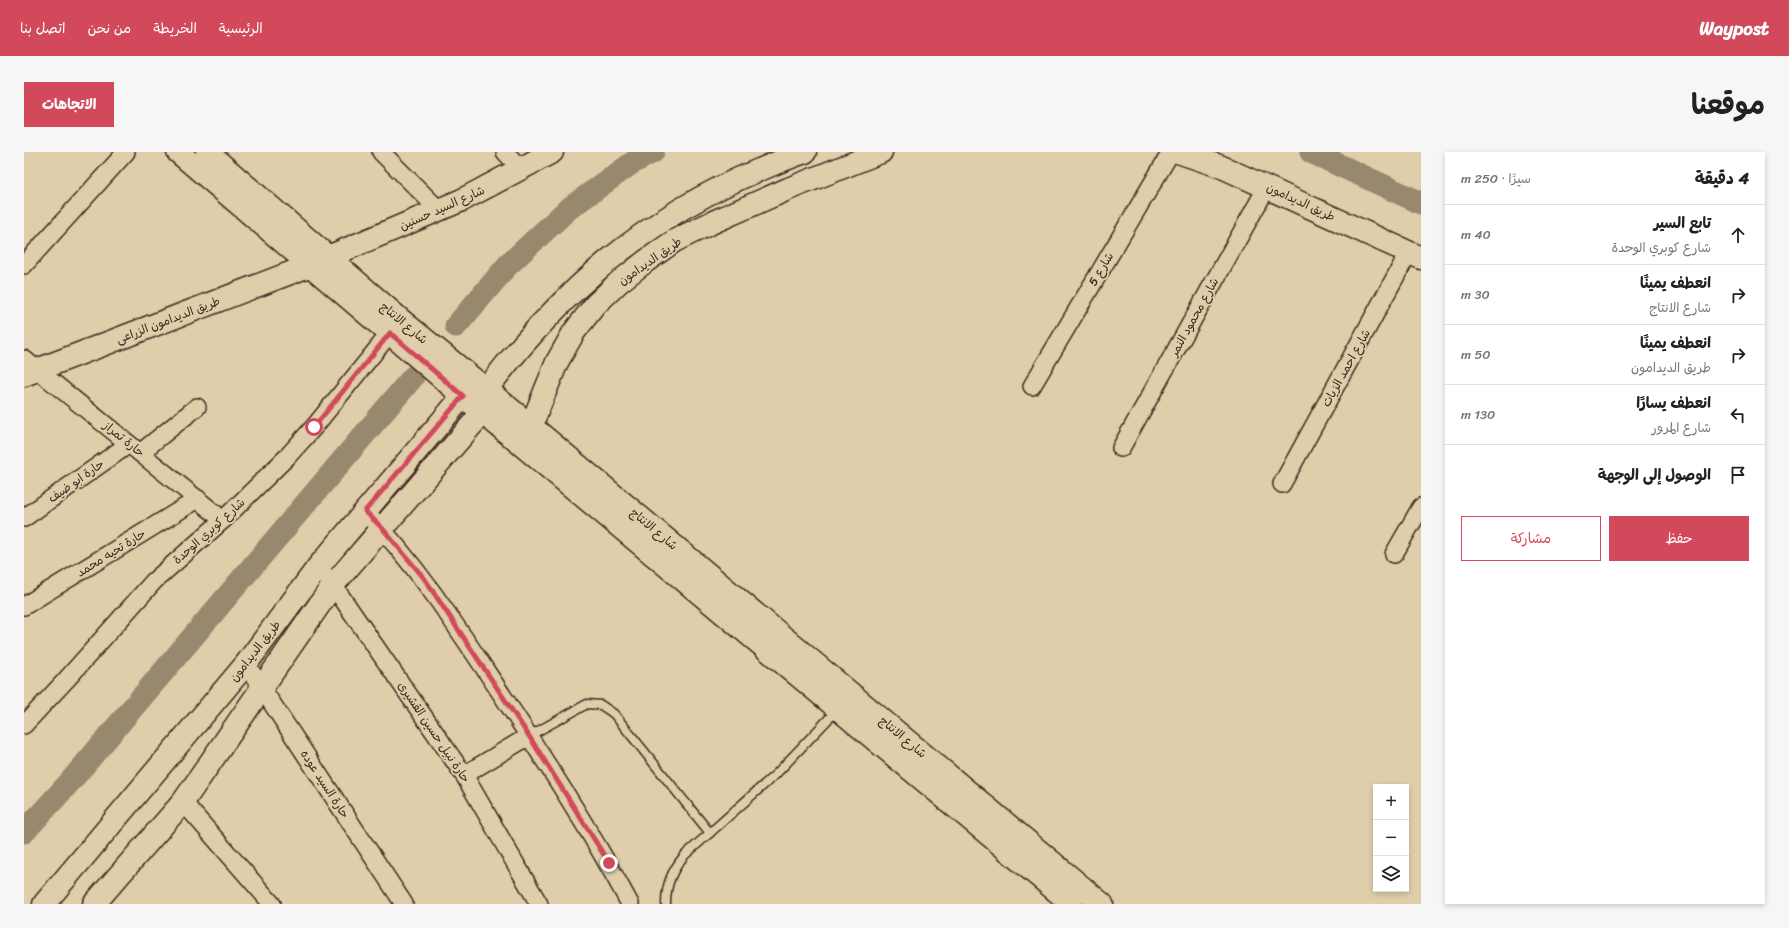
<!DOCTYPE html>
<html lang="ar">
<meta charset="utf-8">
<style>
:root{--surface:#fff;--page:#f6f6f6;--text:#222;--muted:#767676;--line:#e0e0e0;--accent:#d1495b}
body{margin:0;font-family:Sriracha,"Playpen Sans Arabic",sans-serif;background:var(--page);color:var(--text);direction:rtl}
.controls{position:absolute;right:12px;bottom:12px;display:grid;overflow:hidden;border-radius:0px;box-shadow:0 2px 6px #0003}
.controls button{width:36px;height:36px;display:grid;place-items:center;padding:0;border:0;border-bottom:1px solid var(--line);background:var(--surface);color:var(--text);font:20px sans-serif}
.stop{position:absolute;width:12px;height:12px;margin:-9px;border:3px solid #d1495b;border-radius:50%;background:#fff}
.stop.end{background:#d1495b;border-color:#fff;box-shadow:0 1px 4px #0008}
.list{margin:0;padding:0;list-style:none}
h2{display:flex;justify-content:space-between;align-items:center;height:52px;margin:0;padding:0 16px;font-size:17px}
h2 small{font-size:13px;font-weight:400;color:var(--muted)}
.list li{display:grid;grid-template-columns:26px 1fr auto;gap:12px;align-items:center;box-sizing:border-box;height:60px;padding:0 16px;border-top:1px solid var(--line)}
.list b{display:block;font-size:15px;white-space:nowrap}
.list p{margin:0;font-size:13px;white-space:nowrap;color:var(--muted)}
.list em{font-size:13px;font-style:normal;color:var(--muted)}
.actions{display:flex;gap:8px;padding:12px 16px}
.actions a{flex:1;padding:9px 0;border:1px solid var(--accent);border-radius:0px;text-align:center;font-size:14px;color:var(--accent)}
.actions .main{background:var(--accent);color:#fff}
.icon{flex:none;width:22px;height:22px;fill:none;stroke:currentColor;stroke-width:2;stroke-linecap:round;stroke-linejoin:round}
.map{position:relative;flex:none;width:1397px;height:752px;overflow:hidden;direction:ltr;border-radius:0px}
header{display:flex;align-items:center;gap:24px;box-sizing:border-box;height:56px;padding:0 20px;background:var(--accent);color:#fff}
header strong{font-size:19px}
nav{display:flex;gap:22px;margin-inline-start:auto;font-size:14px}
.intro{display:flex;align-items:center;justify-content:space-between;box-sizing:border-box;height:96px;padding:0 24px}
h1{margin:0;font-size:28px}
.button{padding:10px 18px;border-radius:0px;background:var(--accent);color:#fff;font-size:14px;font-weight:700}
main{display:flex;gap:24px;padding:0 24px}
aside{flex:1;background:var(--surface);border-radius:0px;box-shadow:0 2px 6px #0003}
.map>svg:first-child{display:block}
</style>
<header>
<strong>Waypost</strong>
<nav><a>الرئيسية</a><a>الخريطة</a><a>من نحن</a><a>اتصل بنا</a></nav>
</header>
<div class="intro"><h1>موقعنا</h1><a class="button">الاتجاهات</a></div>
<main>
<aside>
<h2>4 دقيقة<small>سيرًا · 250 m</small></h2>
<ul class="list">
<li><svg class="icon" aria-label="ahead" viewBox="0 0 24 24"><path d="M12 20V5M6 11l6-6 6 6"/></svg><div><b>تابع السير</b><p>شارع كوبري الوحدة</p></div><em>40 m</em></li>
<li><svg class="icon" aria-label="right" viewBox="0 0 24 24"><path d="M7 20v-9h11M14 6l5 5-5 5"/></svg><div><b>انعطف يمينًا</b><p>شارع الانتاج</p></div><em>30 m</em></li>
<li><svg class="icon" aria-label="right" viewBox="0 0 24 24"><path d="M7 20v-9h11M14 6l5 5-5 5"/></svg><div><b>انعطف يمينًا</b><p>طريق الديدامون</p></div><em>50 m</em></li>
<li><svg class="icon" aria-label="left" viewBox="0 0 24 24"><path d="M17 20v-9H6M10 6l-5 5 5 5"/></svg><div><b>انعطف يسارًا</b><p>شارع المرور</p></div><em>130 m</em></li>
<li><svg class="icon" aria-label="arrive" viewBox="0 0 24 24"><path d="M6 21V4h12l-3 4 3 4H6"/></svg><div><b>الوصول إلى الوجهة</b></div></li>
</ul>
<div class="actions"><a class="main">حفظ</a><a>مشاركة</a></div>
</aside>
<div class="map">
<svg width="1397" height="752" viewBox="0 0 1397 752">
<rect width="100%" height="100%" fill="#e0ceab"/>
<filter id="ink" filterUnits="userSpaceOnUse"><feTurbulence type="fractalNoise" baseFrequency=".025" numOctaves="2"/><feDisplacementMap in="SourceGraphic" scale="8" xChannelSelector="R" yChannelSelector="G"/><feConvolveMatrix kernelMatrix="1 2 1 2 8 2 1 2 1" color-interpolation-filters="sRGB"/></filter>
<g filter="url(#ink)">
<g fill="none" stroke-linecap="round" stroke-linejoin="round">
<!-- canal -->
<g stroke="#98886e" stroke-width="23">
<polyline points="1287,0 1397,51"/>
<polyline points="432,174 484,113 543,58 608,11 629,0"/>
<polyline points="0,680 45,631 389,225"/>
</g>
<!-- lane casing -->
<g stroke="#3b2a1e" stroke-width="11">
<g id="lane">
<polyline points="505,584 563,552 577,553 590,562 686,681"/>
<path d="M642 752C642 732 648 718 661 703L752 622 813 558"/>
</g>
</g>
<!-- street casing -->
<g stroke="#3b2a1e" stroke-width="20">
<g id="street">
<polyline points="357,0 415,58"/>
<polyline points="481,0 498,18"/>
<polyline points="0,113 102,0"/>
<polyline points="0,207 199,368"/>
<polyline points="1008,234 1147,0"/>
<polyline points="1097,296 1243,35"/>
<polyline points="116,301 173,255"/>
<polyline points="1258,332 1385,100"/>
<path d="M341 359C396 416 436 480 480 546 524 613 568 681 606 752"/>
<polyline points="0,366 105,292"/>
<polyline points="1370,402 1397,355"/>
<polyline points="294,415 309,433 440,623 515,752"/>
<polyline points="0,454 174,347"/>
<polyline points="222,512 380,752"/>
<polyline points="0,573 42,528 130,429 199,368 263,305 290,275 366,181"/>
<polyline points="440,623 505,584"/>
<polyline points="159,650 248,752"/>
</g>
</g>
<!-- secondary casing -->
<g stroke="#3b2a1e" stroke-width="25">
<g id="secondary">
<polyline points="1154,0 1198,15 1397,106"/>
<polyline points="304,105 438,48 528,0"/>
<polyline points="0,223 287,113"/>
<path d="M462 238C536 141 621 65 735 18 750 12 765 5 781 0"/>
<polyline points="507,274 533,210 550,180 571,153 595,130 622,109 650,89 687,71 764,37 857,0"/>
<polyline points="20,752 222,512 294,415 439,244"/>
<polyline points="70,752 159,650 309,433 459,260"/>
</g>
</g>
<!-- primary casing -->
<g stroke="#3b2a1e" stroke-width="25">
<g id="primary">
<polyline points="154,0 439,244 1048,752"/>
<polyline points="183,0 378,169 507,274 1078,752"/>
</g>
</g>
<!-- lane -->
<use href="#lane" stroke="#e0ceab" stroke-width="8"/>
<!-- street -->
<use href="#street" stroke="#e0ceab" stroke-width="17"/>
<!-- secondary -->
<use href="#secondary" stroke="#e0ceab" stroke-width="22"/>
<!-- primary -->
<use href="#primary" stroke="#e0ceab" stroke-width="22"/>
</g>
</g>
<g fill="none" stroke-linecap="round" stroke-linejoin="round" filter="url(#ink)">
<!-- route -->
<polyline stroke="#d1495b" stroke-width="5" points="290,275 366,181 439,244 341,359 359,377 400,426 505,584 585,711"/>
</g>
<g text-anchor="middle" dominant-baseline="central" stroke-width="3.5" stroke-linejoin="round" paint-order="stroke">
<!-- street labels -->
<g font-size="12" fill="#3b2a1e" stroke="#e0ceab">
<text transform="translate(1277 50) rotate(25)">طريق الديدامون</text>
<text transform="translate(418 56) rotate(-24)">شارع السيد حسنين</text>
<text transform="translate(626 109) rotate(-35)">طريق الديدامون</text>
<text transform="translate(1077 117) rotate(-59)">شارع 5</text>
<text transform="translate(1170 165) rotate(-61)">شارع محمود النمر</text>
<text transform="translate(144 168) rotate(-21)">طريق الديدامون الزراعى</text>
<text transform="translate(380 171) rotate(40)">شارع الانتاج</text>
<text transform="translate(1322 216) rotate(-61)">شارع احمد الزيات</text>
<text transform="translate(100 287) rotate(39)">حارة تمراز</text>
<text transform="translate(52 329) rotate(-35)">حارة ابو ضيف</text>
<text transform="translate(630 377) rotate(40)">شارع الانتاج</text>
<text transform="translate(185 379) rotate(-42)">شارع كوبري الوحدة</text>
<text transform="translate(87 401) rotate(-32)">حارة تحيه محمد</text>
<text transform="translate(231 499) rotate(-52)">طريق الديدامون</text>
<text transform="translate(410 580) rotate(56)">حارة نبيل حسين القشيرى</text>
<text transform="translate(879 585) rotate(40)">شارع الانتاج</text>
<text transform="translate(301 632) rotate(57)">حارة السيد عوده</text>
</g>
</g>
</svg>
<div class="controls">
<button>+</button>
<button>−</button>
<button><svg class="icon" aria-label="layers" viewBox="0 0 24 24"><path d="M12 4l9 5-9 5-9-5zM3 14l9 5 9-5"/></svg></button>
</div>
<div class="stop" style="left:290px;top:275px"></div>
<div class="stop end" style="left:585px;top:711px"></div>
</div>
</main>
